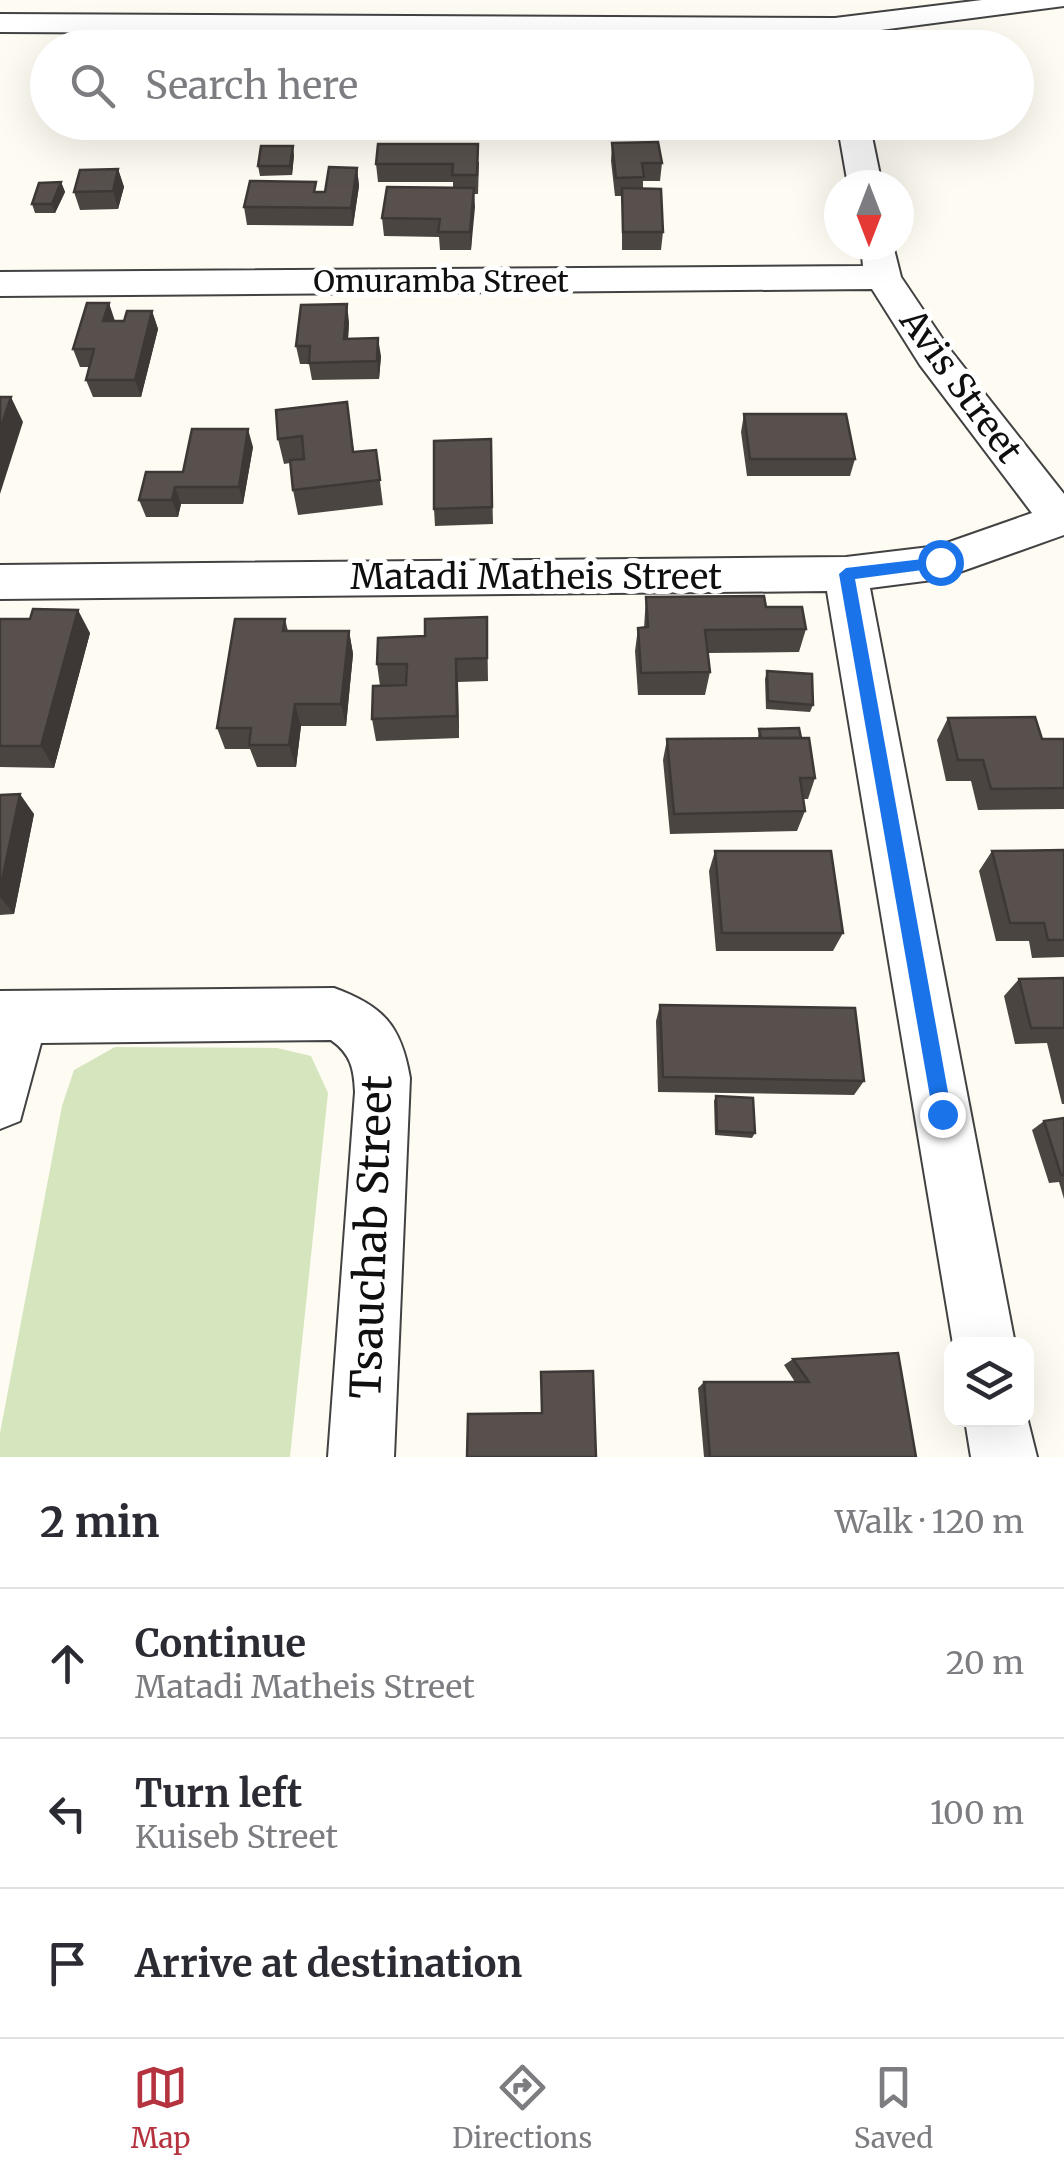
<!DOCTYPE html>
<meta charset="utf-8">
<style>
:root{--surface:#fff;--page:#f7f7f7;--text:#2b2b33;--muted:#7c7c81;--line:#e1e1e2;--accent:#b4333e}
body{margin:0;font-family:Merriweather,serif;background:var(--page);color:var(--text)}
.controls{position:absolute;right:30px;bottom:30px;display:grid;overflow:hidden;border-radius:20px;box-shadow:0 10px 40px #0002}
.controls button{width:90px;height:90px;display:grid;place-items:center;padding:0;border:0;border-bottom:2px solid var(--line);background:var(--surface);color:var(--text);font:50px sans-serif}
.compass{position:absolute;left:824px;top:170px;width:90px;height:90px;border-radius:50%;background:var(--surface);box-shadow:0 10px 40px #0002;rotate:180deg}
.stop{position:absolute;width:30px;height:30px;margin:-22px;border:8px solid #1a73e8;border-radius:50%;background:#fff}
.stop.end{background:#1a73e8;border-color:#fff;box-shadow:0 2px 10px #0008}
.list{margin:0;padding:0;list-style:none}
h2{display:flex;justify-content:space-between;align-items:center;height:130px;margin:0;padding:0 40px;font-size:42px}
h2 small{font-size:32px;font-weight:400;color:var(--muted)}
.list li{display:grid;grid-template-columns:65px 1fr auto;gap:30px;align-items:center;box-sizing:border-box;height:150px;padding:0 40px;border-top:2px solid var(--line)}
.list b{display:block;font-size:38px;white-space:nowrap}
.list p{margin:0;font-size:32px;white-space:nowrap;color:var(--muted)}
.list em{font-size:32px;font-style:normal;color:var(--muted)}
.icon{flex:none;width:55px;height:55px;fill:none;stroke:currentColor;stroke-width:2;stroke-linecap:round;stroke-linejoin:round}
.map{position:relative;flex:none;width:1064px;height:1457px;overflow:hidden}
.search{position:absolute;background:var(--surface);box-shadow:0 10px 40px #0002;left:30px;right:30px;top:30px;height:110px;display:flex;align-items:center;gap:25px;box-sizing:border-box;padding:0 35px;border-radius:55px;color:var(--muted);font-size:38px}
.sheet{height:580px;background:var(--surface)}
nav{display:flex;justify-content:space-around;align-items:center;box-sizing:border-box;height:140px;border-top:2px solid var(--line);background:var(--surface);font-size:28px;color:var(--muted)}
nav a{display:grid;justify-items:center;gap:5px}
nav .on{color:var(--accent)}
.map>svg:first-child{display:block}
</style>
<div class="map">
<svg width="1064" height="1457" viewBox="0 0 1064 1457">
<rect width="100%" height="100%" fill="#fefbf3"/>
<!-- green -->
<polygon fill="#d5e6bf" points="115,1047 277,1048 311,1056 328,1093 290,1457 0,1457 0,1433 62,1106 74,1070"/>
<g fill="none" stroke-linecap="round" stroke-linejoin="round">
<!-- minor casing -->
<g stroke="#424242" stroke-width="4">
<g id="minor">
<polygon points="982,0 1064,0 1064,6 835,36 0,32 0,14 835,18"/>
<polygon points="837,122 869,122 882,185 848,185"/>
<polygon points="861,245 893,245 901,277 948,347 1064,494 1064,535 940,579 870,588 1015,1344 953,1344 827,591 0,599 0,565 846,557 938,546 1032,513 920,365 872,289 0,296 0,272 863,266"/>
<path d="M334 988C383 1006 401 1025 410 1078L394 1457H328L355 1092C354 1069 351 1054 331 1040L41 1043 20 1121 0 1129V991Z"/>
<polygon points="1026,1413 1037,1457 971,1457 965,1420 1026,1420"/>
</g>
</g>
<!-- minor -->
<use href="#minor" fill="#fff" fill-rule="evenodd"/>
</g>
<!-- wall -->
<g fill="#4b4542">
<polygon points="658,122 678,122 678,124 659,124"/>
<polygon points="612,143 662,163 660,181 643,181 643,189 663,232 661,250 622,250 622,196 615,196 611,161"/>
<polygon points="294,155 292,175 260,176 258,166"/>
<polygon points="479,162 478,194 474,194 471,250 440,250 439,237 384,236 382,218 453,188 453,182 378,182 376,164"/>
<polygon points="357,168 359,186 353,226 247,225 244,207 317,192 325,192"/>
<polygon points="118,169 124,187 118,209 80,210 74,192"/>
<polygon points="61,182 65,192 55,213 35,213 32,204"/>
<polygon points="152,311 158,329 141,397 93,397 86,380 89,367 80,367 73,349 115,321 124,321"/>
<polygon points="349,322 348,339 381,356 379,379 312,380 309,364 300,364 296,346"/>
<polygon points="347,402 354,452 376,450 383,505 298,515 293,490 290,463 284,464 278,439"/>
<polygon points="744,414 855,459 850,476 747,476 741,432"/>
<polygon points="491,439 493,524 435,526 434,509"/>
<polygon points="253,447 243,504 181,504 178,517 146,517 139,500 183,472"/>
<polygon points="646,597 766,607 806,629 799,652 707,653 710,672 705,695 638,695 635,651 638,628 644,628"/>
<polygon points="487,617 488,681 458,682 459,738 376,741 372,719 380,686 377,664 425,636"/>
<polygon points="0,619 90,633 54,768 0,767"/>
<polygon points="285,619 288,631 349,631 353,654 346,726 301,726 296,767 257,767 250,749 225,749 217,728"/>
<polygon points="767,671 813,705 810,712 766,709 765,679"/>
<polygon points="948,718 1042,739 1064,739 1064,809 978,810 971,781 946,781 937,740"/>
<polygon points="759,729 801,738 815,778 808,799 803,799 805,811 797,831 670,834 663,760 667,739 758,738"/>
<polygon points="0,795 34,814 14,914 0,915"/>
<polygon points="1064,850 1064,957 1032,958 1029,941 996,941 979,871 992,851"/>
<polygon points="715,851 843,933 833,951 716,951 709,871"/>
<polygon points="1064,978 1064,1104 1062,1104 1047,1043 1015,1044 1004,996 1019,979"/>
<polygon points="660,1005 864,1081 854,1095 658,1092 656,1021"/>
<polygon points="716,1096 755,1133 752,1138 715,1135 714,1101"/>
<polygon points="1064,1118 1064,1199 1059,1182 1049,1183 1032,1130 1044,1121"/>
<polygon points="793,1359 916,1457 704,1457 698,1388 704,1382 795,1382 784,1365"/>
</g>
<!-- shaded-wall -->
<g fill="#3d3836">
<polygon points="293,146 294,155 292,175 290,166"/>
<polygon points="357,168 359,186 353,226 351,208"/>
<polygon points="118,169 124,187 118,209 113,191"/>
<polygon points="61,182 65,192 55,213 52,204"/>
<polygon points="474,188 475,207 471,250 470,232"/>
<polygon points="109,303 115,321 103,321"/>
<polygon points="347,304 349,322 347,357 344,339"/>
<polygon points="152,311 158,329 141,397 135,380"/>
<polygon points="378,338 381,356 379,379 377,361"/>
<polygon points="11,397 23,422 0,494 0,430"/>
<polygon points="248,429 253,447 243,504 239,487"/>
<polygon points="175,487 181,504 178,517 172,500"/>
<polygon points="78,610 90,633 54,768 41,746"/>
<polygon points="349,631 353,654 346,726 341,704"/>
<polygon points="456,659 458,682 459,738 457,716"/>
<polygon points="295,704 301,726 296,767 289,745"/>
<polygon points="20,794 34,814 14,914 0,897 0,890"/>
</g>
<!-- building -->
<g fill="#57504d" stroke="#3d3836" stroke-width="2.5">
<polygon points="733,43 793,43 794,48 734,48"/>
<polygon points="658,142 662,163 642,163 644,177 616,178 612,143"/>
<polygon points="378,144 478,144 477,175 452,175 453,164 376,164"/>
<polygon points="261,146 293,146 290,166 258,166"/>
<polygon points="329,167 357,168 351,208 244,207 250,181 316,182 314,192 325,192"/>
<polygon points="118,169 113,191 74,192 80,170"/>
<polygon points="61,182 52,204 32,204 39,183"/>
<polygon points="387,187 474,188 470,232 438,232 440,219 382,218"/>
<polygon points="622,188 661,189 663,232 623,232"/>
<polygon points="87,303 109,303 103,321 124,321 127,311 152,311 135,380 86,380 94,349 73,349"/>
<polygon points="347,304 344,339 378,338 377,361 309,363 310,346 296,346 301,305"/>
<polygon points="0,397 11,397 0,430"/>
<polygon points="347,402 353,452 376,450 380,480 293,490 290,460 304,459 302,436 278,439 276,410"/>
<polygon points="744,414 846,414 855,459 750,459"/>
<polygon points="192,429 248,429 239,487 175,487 172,500 139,500 146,472 183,472"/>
<polygon points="491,439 492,507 434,509 434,441"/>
<polygon points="764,596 766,607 802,607 806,629 705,630 710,672 641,673 638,628 648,627 646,597"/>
<polygon points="33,609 78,610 41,746 0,746 0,619 30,619"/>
<polygon points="487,617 487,658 456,659 457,716 372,719 373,686 406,685 407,664 377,664 378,638 425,636 425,619"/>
<polygon points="235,619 285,619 283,631 349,631 341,704 295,704 289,745 249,745 251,728 217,728"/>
<polygon points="767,671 812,674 813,705 768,701"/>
<polygon points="1035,717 1042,739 1064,739 1064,788 991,789 983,760 958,760 948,718"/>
<polygon points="799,728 801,738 761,738 759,729"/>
<polygon points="809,738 815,778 800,778 805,811 674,814 667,739"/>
<polygon points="20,794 0,890 0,795"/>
<polygon points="1064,850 1064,940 1048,940 1044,923 1010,923 992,851"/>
<polygon points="715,851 831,851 843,933 722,933"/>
<polygon points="1064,978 1064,1029 1064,1028 1031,1028 1019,979"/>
<polygon points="660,1005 855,1008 864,1081 663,1077"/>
<polygon points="716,1096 753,1098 755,1133 717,1131"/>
<polygon points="1064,1118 1064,1175 1061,1175 1044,1121"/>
<polygon points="898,1353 916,1457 710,1457 704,1382 809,1382 793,1359"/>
<polygon points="593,1371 596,1457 467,1457 468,1414 542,1413 541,1372"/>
</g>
<!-- route -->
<polygon fill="#1a73e8" points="940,557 945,558 945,567 855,579 952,1114 942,1123 933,1114 839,574 846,568"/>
<g text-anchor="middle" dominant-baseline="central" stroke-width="10" stroke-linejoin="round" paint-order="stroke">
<!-- far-street labels -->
<g font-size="30" fill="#0f0f0f" stroke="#fff">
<text x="441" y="281">Omuramba Street</text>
</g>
<!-- street labels -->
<g font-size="35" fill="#0f0f0f" stroke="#fff">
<text transform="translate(961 386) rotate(54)">Avis Street</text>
<text x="536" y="577">Matadi Matheis Street</text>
</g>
<!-- near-street labels -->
<g font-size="42" fill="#0f0f0f" stroke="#fff">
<text transform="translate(371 1237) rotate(-88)">Tsauchab Street</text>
</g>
</g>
</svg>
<div class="controls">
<button><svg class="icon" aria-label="layers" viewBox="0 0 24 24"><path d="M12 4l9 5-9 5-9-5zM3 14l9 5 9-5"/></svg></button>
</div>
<svg class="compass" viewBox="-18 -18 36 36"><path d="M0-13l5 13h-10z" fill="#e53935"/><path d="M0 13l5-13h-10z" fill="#7c7c81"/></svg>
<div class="stop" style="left:940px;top:562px"></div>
<div class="stop end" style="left:942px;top:1114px"></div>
<div class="search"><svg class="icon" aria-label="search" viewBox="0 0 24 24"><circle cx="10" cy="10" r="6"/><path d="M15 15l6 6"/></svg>Search here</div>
</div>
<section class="sheet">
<h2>2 min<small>Walk · 120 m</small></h2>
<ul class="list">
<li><svg class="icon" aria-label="ahead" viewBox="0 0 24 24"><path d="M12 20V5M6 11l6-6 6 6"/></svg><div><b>Continue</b><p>Matadi Matheis Street</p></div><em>20 m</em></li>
<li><svg class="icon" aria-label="left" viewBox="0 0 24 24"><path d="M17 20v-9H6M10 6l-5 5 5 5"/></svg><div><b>Turn left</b><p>Kuiseb Street</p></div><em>100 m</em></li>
<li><svg class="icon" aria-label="arrive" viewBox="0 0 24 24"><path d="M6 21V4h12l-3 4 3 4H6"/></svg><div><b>Arrive at destination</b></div></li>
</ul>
</section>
<nav>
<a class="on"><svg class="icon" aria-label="map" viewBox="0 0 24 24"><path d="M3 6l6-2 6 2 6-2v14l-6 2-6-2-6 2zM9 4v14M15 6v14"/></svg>Map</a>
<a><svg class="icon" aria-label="directions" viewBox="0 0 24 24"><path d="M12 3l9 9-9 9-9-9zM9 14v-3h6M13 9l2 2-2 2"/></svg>Directions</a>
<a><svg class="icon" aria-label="saved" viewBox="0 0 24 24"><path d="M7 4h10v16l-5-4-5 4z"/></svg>Saved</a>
</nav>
